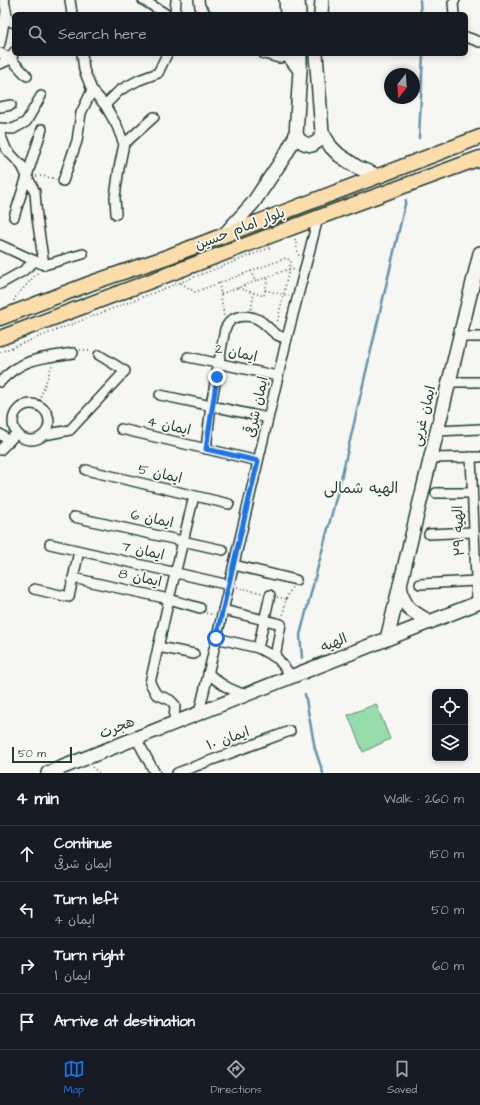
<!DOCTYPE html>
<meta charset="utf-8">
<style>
:root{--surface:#171b24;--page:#242831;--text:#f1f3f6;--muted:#9ea1a6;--line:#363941;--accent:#1a73e8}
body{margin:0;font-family:"Architects Daughter","Playpen Sans Arabic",sans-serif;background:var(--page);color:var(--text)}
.controls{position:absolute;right:12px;bottom:12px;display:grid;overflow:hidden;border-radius:6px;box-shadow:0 2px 6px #0003}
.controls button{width:36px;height:36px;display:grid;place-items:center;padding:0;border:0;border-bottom:1px solid var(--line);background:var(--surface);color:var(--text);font:20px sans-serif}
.compass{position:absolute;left:384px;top:68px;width:36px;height:36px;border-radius:50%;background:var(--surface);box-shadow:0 2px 6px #0003;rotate:197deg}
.scale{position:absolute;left:12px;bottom:10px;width:60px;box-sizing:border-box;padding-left:4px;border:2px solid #1f3d34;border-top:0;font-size:11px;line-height:14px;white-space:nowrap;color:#1f3d34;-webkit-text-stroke:3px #f6f6f2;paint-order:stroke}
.stop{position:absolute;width:12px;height:12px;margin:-9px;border:3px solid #1a73e8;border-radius:50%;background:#fff}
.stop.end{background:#1a73e8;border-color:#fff;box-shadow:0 1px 4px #0008}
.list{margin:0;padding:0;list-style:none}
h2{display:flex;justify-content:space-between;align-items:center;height:52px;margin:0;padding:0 16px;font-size:17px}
h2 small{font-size:13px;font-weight:400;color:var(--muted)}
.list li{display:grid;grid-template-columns:26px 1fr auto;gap:12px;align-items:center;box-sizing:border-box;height:56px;padding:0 16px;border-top:1px solid var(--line)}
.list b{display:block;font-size:15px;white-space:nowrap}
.list p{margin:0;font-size:13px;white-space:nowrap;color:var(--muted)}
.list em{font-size:13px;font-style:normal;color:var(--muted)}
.icon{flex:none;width:22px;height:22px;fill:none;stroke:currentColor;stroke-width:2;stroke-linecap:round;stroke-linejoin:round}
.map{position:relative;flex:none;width:480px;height:773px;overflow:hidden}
.search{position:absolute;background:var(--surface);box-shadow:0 2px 6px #0003;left:12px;right:12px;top:12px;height:44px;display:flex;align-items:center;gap:10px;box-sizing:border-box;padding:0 14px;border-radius:6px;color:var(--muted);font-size:15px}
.sheet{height:276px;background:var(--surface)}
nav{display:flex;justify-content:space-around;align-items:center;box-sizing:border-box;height:56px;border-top:1px solid var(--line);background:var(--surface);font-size:11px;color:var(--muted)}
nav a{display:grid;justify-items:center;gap:2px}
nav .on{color:var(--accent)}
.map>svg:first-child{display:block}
</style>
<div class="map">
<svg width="480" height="773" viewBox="0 0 480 773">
<rect width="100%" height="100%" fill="#f6f6f2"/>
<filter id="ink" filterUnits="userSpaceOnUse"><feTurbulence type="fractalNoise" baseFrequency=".025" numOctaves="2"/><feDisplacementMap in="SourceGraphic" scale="8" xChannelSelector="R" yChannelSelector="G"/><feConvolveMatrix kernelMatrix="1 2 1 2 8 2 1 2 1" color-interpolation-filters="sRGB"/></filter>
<g filter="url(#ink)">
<!-- green -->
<polygon fill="#96ddab" stroke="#5a8d70" points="376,704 390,739 363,752 348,715"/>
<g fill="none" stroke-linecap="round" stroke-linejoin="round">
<!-- stream -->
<g stroke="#6694a8" stroke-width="2.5">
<polyline points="420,0 421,14"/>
<polyline points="419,138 423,54"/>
<polyline points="302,658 300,635 341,479 406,200"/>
<polyline points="305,694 315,749 323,773"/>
</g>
<!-- street casing -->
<g stroke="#1f3d34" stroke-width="12">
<g id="street">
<polyline points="4,0 8,20 14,23"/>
<polyline points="70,0 72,14"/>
<polyline points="143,0 166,14"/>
<polyline points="199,0 200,7 206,14"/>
<polyline points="175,14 176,0"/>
<polyline points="454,14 453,3 455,0"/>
<polyline points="466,37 480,42"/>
<polyline points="0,44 6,12"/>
<polyline points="0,53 11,59 27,76"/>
<polyline points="82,54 84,70 92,90 105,105 117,126 124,144 119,168 115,197 116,214"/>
<polyline points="264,54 279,58 289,56"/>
<polyline points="0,64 11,59 14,52"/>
<polyline points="105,105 120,90 139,80 158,73 167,54"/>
<polyline points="0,107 11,105"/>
<polyline points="0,128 13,129 26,122 41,96"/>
<polyline points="0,134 6,149 22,166 35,192 37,218 44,265"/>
<polyline points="124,144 154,117"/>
<polyline points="63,181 77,141 81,113 92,90"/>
<polyline points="14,217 42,129"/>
<polyline points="0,245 44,265 83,254"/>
<polyline points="0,284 23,271 35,261"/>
<polyline points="460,337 480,337"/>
<polyline points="188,357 278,376"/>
<path d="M0 382C22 358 42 358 73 353"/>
<polyline points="449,382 480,382"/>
<polyline points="160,395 268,418"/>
<circle cx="31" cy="422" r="18"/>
<polyline points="121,429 258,461"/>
<polyline points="437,431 480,429"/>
<polyline points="0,434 9,441"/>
<polyline points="44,435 70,430 125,371 99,355"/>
<path d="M206 449 211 405 225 329C227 325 229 321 233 319 241 314 255 316 262 322 271 329 275 337 287 338"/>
<polyline points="0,450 17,433"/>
<polyline points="471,457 477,603"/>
<polyline points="431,458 480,457"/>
<polyline points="86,470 229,504"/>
<polyline points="436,493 472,493"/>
<polyline points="74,517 223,550"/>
<polyline points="429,534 473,532"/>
<polyline points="50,544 229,585"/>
<polyline points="234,565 296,580"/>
<polyline points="73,578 169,599 200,608"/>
<polyline points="420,584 476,581"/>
<polyline points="34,589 69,597 79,551"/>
<polyline points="270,595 258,648 278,659 292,677"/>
<polyline points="223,610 281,624 275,657"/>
<polyline points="216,638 258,648"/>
<polyline points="158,647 194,654"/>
<path d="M208 673C221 685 229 689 245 695"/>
<polyline points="199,713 287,338 318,218"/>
<polyline points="174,723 175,705 170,700 156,694 150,683 169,599 194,496"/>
<polyline points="136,738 155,773"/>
<polyline points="177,773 290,731"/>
</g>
</g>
<!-- secondary casing -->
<g stroke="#1f3d34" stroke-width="16">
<g id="secondary">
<polyline points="286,0 287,14"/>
<polyline points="298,0 299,14"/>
<polyline points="321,14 322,0"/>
<polyline points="289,54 289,56 300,70"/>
<polyline points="316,54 322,132 331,147 339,155 357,167 378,176"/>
<path d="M296 135C300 142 304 144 312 145L320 140 322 132"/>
<polyline points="224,235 253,203 286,154 296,135 300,70 300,54"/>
<polyline points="400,585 480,253"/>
<path d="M387 639 400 585C404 609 410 610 430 622"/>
<polyline points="48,773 480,602"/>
</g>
</g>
<!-- primary casing -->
<g stroke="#1f3d34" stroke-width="17">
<g id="primary">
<polyline points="0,318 94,282 167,257 480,137"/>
<polyline points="0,338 333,212 480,158"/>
</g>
</g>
<!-- path -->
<g stroke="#1f3d34" stroke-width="1.5" stroke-dasharray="1 3" stroke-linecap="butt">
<polyline points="36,176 42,176 56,179"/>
<polyline points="295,239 299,257"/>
<polyline points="251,271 255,282"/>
<polyline points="181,283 195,292 286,258 291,261 277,323"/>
<polyline points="219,283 224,317"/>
<polyline points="238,288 264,296 268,277"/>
<polyline points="265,290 289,296"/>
<polyline points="221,294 289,269 296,270"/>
<polyline points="14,301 14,299 39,271"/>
<polyline points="251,309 254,293"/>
<polyline points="223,310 231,310"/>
<polyline points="80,350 92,350"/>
<polyline points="0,352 272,247"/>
<polyline points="38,404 52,365"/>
<polyline points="237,587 262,593"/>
<polyline points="277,597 286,599 283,616"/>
<polyline points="286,599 292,587"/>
<polyline points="206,613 214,615"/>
<polyline points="92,767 99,773"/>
</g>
<!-- street -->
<use href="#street" stroke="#f6f6f2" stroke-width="9"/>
<!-- secondary -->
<use href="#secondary" stroke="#f6f6f2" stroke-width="13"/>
<!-- primary -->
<use href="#primary" stroke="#faddab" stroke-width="14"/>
</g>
</g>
<g fill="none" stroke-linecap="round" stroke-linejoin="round" filter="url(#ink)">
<!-- route -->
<polyline stroke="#1a73e8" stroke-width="5" points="216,638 258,461 206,449 217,377"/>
</g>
<g text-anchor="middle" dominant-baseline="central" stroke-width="3.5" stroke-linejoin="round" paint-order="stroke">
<!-- street labels -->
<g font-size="14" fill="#1f3d34" stroke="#f6f6f2">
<text transform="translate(240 229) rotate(-21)">بلوار امام حسین</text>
<text transform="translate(236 353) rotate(12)">ایمان 2</text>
<text transform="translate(257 407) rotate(-77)">ایمان شرقی</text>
<text transform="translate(424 416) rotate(-76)">ایمان غربی</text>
<text transform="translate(169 426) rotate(13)">ایمان 4</text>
<text transform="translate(160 474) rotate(13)">ایمان 5</text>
<text transform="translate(152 519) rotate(12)">ایمان 6</text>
<text transform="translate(459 531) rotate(-92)">الهیه ۲۹</text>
<text transform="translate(143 551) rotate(13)">ایمان 7</text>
<text transform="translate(140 578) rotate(12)">ایمان 8</text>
<text transform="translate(334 643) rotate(-22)">الهیه</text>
<text transform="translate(117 728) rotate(-22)">هجرت</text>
<text transform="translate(228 739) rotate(-20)">ایمان ۱۰</text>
</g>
<!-- neighbourhood labels -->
<g font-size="15" fill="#1f3d34" stroke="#f6f6f2">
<text x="361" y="488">الهیه شمالی</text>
</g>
</g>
</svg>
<div class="controls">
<button><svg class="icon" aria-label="locate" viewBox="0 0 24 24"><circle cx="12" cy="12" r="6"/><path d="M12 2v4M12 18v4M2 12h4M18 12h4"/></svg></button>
<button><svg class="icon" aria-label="layers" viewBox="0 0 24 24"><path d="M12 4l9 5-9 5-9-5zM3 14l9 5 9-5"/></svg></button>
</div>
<svg class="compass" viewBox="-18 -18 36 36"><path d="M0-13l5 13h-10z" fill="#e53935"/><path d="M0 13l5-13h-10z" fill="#9ea1a6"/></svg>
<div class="scale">50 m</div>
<div class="stop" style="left:216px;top:638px"></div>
<div class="stop end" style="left:217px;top:377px"></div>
<div class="search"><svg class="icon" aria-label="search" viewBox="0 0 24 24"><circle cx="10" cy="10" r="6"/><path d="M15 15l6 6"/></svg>Search here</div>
</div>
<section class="sheet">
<h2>4 min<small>Walk · 260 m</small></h2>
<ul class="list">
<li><svg class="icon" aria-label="ahead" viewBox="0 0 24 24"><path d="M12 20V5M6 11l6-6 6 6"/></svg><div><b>Continue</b><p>ایمان شرقی</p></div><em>150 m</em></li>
<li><svg class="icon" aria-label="left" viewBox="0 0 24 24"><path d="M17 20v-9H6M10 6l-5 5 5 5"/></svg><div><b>Turn left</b><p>ایمان 4</p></div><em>50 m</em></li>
<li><svg class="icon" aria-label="right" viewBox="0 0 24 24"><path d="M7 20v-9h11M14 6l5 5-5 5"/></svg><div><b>Turn right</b><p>ایمان ۱</p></div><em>60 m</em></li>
<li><svg class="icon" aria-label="arrive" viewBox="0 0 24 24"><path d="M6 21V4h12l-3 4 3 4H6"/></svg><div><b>Arrive at destination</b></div></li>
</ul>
</section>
<nav>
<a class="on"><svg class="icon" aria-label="map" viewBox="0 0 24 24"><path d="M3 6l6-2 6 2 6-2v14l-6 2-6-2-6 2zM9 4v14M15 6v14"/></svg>Map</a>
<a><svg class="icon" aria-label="directions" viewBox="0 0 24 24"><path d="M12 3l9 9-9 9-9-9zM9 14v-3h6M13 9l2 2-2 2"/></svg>Directions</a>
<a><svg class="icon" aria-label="saved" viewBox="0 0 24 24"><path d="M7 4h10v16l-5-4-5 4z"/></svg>Saved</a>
</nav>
